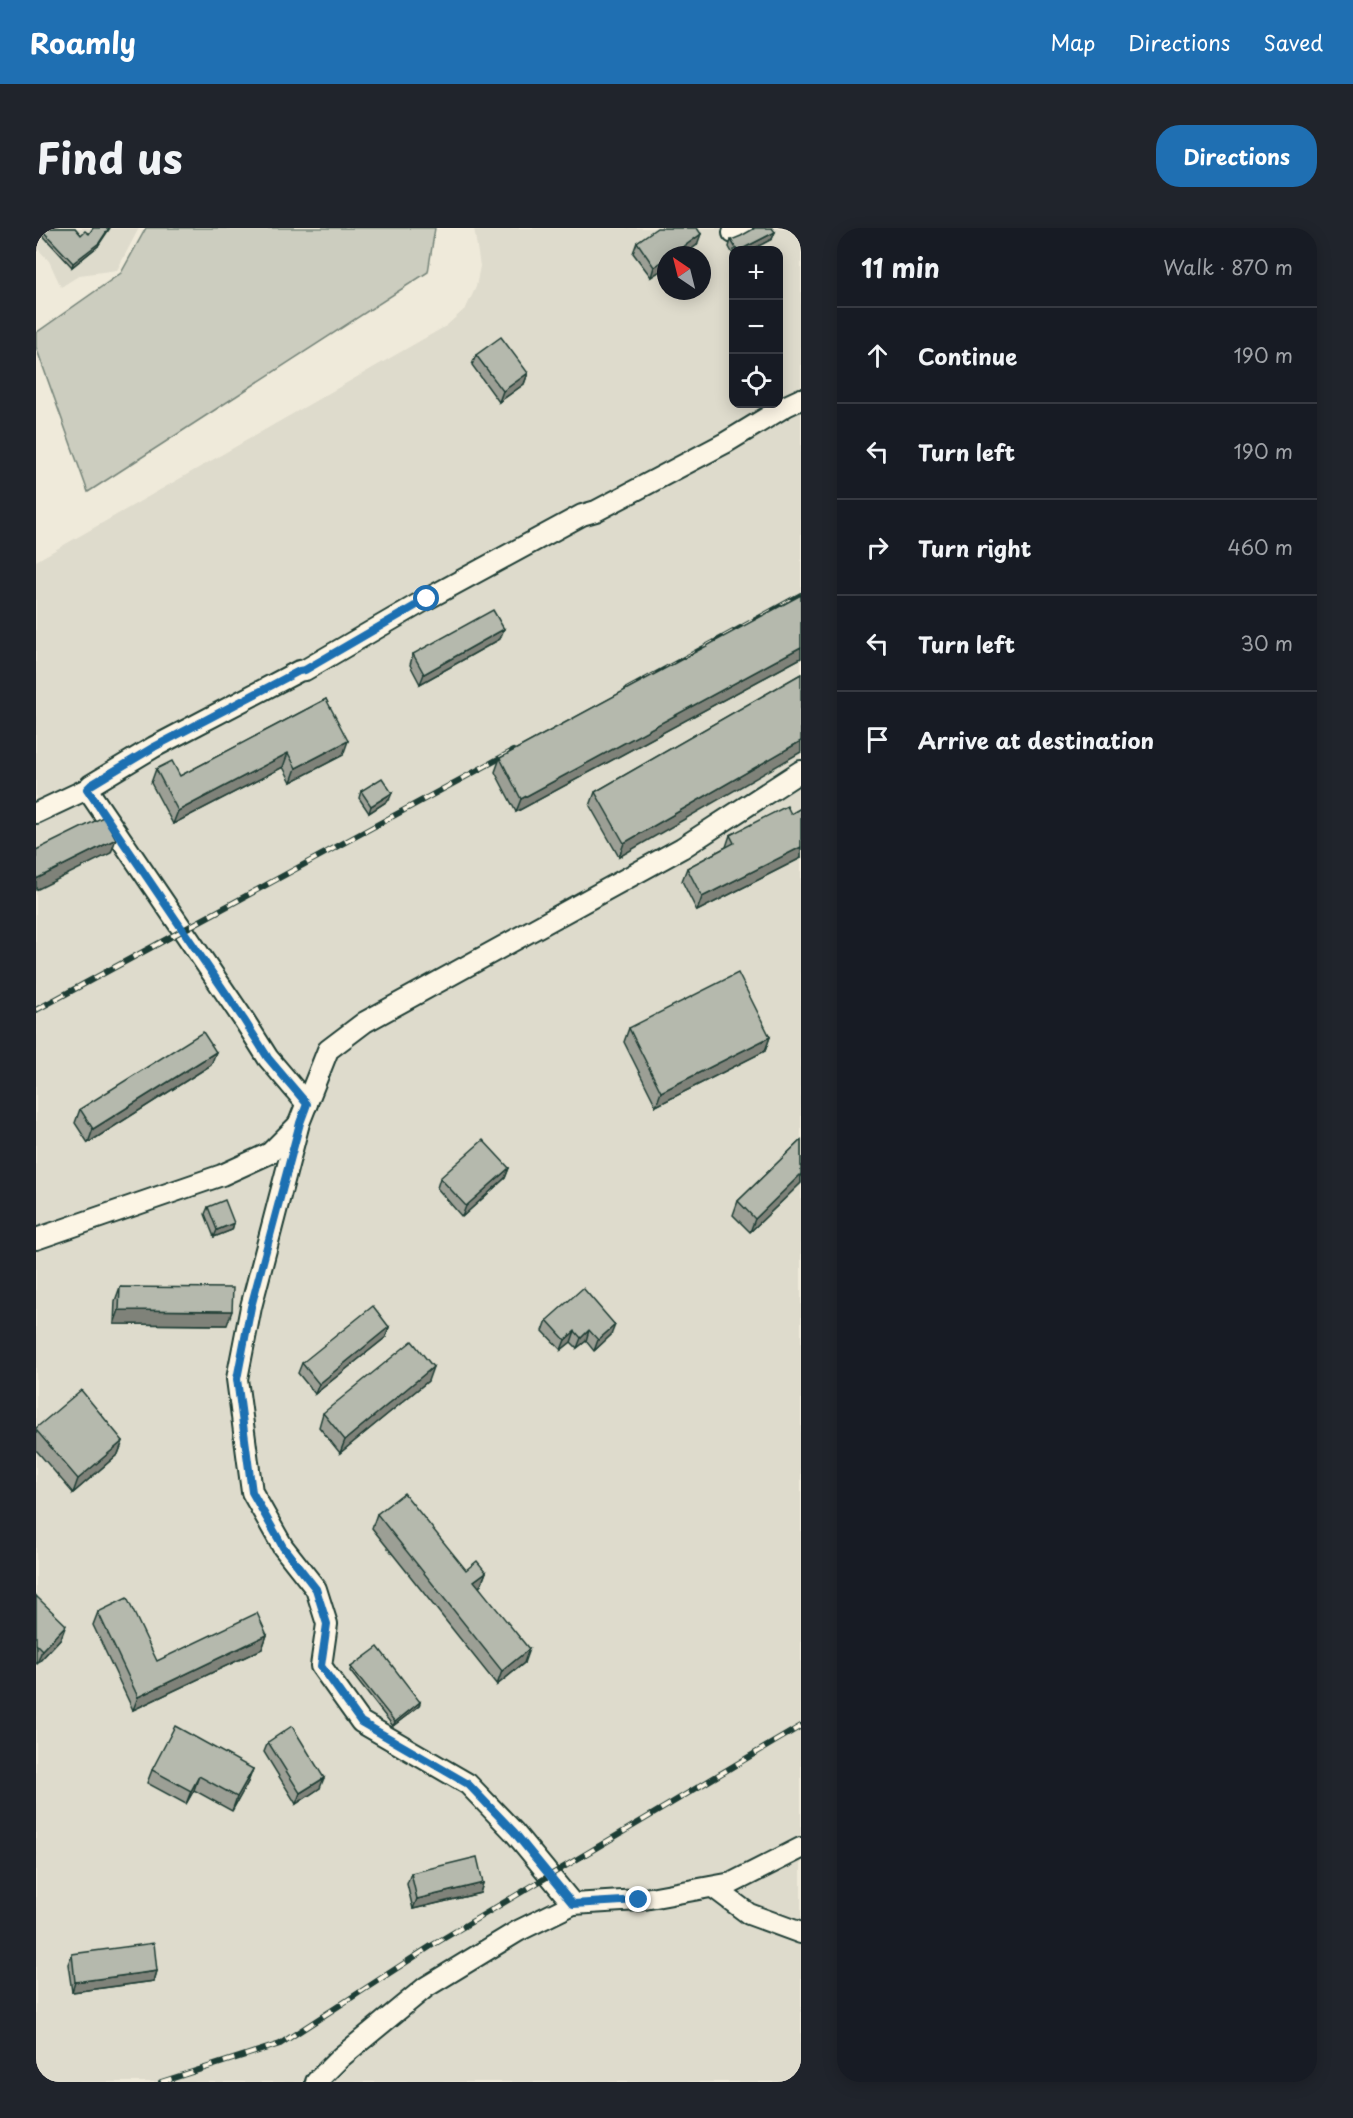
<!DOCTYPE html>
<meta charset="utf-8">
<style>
:root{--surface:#171b24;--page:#20242c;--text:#f1f3f6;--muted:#9ea1a6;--line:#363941;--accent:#1f6fb2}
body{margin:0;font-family:"Playpen Sans",sans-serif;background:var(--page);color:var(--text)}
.controls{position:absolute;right:18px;top:18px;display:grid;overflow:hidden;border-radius:12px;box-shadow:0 3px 15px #0003}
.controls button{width:54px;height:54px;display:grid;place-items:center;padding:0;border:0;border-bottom:2px solid var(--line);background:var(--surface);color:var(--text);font:30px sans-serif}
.compass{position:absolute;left:621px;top:18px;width:54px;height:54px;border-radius:50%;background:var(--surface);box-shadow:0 3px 15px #0003;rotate:325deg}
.stop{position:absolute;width:18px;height:18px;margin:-14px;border:4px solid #1f6fb2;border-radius:50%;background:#fff}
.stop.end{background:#1f6fb2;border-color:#fff;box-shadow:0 2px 6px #0008}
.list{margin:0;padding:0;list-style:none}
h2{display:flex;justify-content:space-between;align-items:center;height:78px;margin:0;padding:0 24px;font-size:26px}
h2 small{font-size:20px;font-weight:400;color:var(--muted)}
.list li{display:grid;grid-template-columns:39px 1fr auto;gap:18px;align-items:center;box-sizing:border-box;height:96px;padding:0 24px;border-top:2px solid var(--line)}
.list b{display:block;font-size:22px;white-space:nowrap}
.list em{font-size:20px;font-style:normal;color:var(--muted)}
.icon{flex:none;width:33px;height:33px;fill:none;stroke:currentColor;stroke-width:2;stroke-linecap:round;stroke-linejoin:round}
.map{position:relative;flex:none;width:765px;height:1854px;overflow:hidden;border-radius:24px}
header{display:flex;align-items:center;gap:36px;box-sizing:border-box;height:84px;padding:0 30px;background:var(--accent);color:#fff}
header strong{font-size:28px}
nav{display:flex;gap:33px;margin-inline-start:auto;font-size:21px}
.intro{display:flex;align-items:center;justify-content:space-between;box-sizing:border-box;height:144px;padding:0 36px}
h1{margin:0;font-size:42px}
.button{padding:15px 27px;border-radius:24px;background:var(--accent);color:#fff;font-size:21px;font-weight:700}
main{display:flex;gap:36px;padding:0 36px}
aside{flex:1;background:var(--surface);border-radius:24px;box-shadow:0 3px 15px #0003}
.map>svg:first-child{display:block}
</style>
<header>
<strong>Roamly</strong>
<nav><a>Map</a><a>Directions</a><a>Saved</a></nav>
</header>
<div class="intro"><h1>Find us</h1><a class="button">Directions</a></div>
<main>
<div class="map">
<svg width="765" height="1854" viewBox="0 0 765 1854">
<rect width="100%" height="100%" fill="#efeada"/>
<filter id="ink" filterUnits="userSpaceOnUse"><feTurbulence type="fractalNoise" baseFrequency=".0167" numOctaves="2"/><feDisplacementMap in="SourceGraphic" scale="12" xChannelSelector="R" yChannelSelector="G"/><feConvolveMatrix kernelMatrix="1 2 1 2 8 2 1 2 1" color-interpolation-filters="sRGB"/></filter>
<g filter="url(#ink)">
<!-- built -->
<g fill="#dedbcc" fill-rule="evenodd">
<polygon points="0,0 103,0 81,42 44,47 25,59 13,33 0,19"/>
<path d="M438 0H765V1854H0V333L410 98 430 80 440 59 444 38ZM698 22H742V176H698ZM630 27H666V63H630Z"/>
</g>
<!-- green -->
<polygon fill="#cccdbf" stroke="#76857a" stroke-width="1.5" points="110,0 399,0 392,44 52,264 0,119 0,105 85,45"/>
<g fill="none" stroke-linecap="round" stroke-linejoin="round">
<!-- minor casing -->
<g stroke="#1f3d34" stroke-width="24">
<g id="minor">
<polyline points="697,5 706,0"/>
<polyline points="765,543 646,620 329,794 292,822 263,895 215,1079 201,1151 216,1264 247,1319 280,1361 291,1396 285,1438 325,1494 432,1556 478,1604 537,1676 603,1672 696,1655 765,1620"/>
<polyline points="51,561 208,792 232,830 271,876"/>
<polyline points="0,585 51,561 55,557 118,519 263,443 269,442 391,371 546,287 560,283 689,215 750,178 765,171"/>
<polyline points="0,1011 186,947 234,925 262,897"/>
<polyline points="677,1659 713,1686 765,1705"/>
<polyline points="280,1854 305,1829 390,1759 482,1703 537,1676"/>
</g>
</g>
<!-- minor -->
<use href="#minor" stroke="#fcf5e5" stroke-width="20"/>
<!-- rail casing -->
<g stroke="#1f3d34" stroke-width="6">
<g id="rail">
<polyline points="591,462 765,367"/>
<polyline points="0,782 477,523"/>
<polyline points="125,1854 244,1816 395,1718 765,1498"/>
</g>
</g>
<!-- rail -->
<use href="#rail" stroke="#fcf5e5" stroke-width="4" stroke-dasharray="11" stroke-linecap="butt"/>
</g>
<!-- wall -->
<g fill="#9c9f95" stroke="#1f3d34" stroke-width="1.5">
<polygon points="0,0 39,0 45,7 53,6 62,18 36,39"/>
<polygon points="739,4 736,11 715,22 698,22 698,28 693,19 695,12"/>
<polygon points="601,14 661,17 647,27 630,27 630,39 615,49 597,25"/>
<polygon points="440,127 492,145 488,156 463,174 436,137"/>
<polygon points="765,367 765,430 480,584 459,544 464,530"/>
<polygon points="464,411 384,456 374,437 377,426"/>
<polygon points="765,446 583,629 554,578 559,564"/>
<polygon points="290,471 307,527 255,554 247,539 137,596 115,555 120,541 144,548"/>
<polygon points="325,563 353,572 333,585 323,570"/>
<polygon points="765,580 765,630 661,683 646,653 651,640 690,619 694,607 755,586"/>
<polygon points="593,800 734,809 729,823 620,878 588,814"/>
<polygon points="175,837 52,915 39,895 44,881"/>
<polygon points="765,912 765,955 714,1004 697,987 702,973"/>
<polygon points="473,940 469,950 426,989 401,960 404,950"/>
<polygon points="172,979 198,995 196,1002 178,1009 169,986"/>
<polygon points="84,1059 191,1097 78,1096 79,1073"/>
<polygon points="511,1092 575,1107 558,1123 550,1113 541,1120 535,1114 525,1122 507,1103"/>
<polygon points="353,1099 350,1109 279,1166 262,1145 266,1135"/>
<polygon points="392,1153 304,1225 283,1199 287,1185"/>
<polygon points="0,1200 87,1213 82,1226 37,1265 0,1222"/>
<polygon points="341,1286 430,1342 450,1344 445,1357 443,1359 488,1435 461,1457 336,1300"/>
<polygon points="0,1368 25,1410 1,1436 0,1435"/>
<polygon points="62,1384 121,1433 231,1407 226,1421 97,1482 57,1397"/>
<polygon points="315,1439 384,1474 383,1478 357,1498 314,1443"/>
<polygon points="232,1514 284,1560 260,1576 228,1524"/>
<polygon points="217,1541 212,1554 196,1583 158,1562 150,1576 111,1555 116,1542"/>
<polygon points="375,1645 447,1655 444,1665 377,1681 371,1656"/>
<polygon points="36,1726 121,1743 118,1753 36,1764 32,1736"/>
</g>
<!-- shaded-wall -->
<g fill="#7f8279" stroke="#1f3d34" stroke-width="1.5">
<polygon points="73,0 74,0 62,18 36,39 37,35"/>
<polygon points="739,4 736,11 715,22 704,22"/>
<polygon points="665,6 661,17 647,27 636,27"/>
<polygon points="630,31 630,39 615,49 618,39"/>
<polygon points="492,145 488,156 463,174 467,163"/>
<polygon points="468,401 464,411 384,456 388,446"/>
<polygon points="765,419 765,430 480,584 485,571"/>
<polygon points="312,513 307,527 255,554 260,540"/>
<polygon points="765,513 765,524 583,629 588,615"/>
<polygon points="252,525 247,539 137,596 142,583"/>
<polygon points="356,565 353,572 333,585 335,578"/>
<polygon points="80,611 75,625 0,662 0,651"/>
<polygon points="765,619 765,630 661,683 666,669"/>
<polygon points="734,809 729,823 620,878 625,864"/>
<polygon points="180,824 175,837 52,915 57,901"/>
<polygon points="473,940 469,950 426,989 430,978"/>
<polygon points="765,946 765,955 714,1004 719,991"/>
<polygon points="198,995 196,1002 178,1009 181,1002"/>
<polygon points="83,1082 196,1083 191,1097 78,1096"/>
<polygon points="579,1097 575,1107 558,1123 562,1112"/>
<polygon points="353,1099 350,1109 279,1166 283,1156"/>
<polygon points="553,1102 550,1113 541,1120 545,1110"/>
<polygon points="539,1103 535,1114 525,1122 529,1112"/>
<polygon points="397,1139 392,1153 304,1225 309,1212"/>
<polygon points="87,1213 82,1226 37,1265 42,1251"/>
<polygon points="450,1344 445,1357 433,1367 438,1353"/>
<polygon points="30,1397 25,1410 1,1436 6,1422"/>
<polygon points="231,1407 226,1421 97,1482 102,1469"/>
<polygon points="493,1421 488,1435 461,1457 466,1443"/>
<polygon points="384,1474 383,1478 357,1498 359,1494"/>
<polygon points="217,1541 212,1554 196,1583 201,1569"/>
<polygon points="163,1548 158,1562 150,1576 155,1563"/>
<polygon points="288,1550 284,1560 260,1576 264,1565"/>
<polygon points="447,1655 444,1665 377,1681 381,1671"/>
<polygon points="121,1743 118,1753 36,1764 39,1754"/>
</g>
<!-- building -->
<g fill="#b5b9ad" stroke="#1f3d34" stroke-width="1.5">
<polygon points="4,0 39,0 45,7 49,3 53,6 57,0 73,0 63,15 37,35"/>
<polygon points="621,0 661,0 665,6 636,27 630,27 630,31 618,39 601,14"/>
<polygon points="719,0 736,0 739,4 704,22 701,22 695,12 705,8"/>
<polygon points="465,109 492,145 467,163 440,127"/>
<polygon points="765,367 765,419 485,571 464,530"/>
<polygon points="457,382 468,401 388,446 377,426"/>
<polygon points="765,446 765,513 588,615 559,564"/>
<polygon points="290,471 312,513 260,540 252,525 142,583 120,541 136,533 144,548"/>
<polygon points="346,550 356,565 335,578 325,563"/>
<polygon points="751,578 755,586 765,580 765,619 666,669 651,640 698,615 694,607"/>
<polygon points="69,588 80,611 0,651 0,622"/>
<polygon points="702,745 734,809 625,864 593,800"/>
<polygon points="167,804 180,824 57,901 44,881"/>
<polygon points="447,912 473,940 430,978 404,950"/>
<polygon points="765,912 765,946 719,991 702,973"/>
<polygon points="189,972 198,995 181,1002 172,979"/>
<polygon points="84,1059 197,1060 196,1083 83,1082"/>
<polygon points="547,1060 579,1097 562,1112 553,1102 545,1110 539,1103 529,1112 511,1092"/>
<polygon points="337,1078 353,1099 283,1156 266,1135"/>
<polygon points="376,1113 397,1139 309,1212 287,1185"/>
<polygon points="45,1162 87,1213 42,1251 0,1202 0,1200"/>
<polygon points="368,1265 430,1342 441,1333 450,1344 438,1353 493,1421 466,1443 341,1286"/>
<polygon points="0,1368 30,1397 6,1422 0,1416"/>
<polygon points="91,1370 121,1433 221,1385 231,1407 102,1469 62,1384"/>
<polygon points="342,1419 384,1474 359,1494 315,1439"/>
<polygon points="139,1498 217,1541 201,1569 163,1548 155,1563 116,1542"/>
<polygon points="256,1498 288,1550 264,1565 232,1514"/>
<polygon points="441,1629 447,1655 381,1671 375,1645"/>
<polygon points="118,1715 121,1743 39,1754 36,1726"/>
</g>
</g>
<g fill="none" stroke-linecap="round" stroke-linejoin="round" filter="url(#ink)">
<!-- route -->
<polyline stroke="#1f6fb2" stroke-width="8" points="391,371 269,442 263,443 118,519 55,557 51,561 208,792 232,830 271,876 264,895 215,1079 201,1151 216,1264 247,1319 280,1361 291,1396 285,1438 325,1494 432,1556 478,1604 537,1676 603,1672"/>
</g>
</svg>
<div class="controls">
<button>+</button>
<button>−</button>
<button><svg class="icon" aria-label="locate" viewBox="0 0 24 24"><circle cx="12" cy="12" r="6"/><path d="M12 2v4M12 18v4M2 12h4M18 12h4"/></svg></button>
</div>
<svg class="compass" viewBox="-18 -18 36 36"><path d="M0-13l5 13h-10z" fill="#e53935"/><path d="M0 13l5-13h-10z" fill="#9ea1a6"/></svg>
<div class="stop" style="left:391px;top:371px"></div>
<div class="stop end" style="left:603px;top:1672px"></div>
</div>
<aside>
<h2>11 min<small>Walk · 870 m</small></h2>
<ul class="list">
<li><svg class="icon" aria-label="ahead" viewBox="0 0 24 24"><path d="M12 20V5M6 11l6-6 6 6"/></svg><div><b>Continue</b></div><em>190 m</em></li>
<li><svg class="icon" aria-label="left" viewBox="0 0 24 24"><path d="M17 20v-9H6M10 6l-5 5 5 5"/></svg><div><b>Turn left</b></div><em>190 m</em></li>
<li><svg class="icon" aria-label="right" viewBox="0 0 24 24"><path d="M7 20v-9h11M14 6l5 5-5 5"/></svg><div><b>Turn right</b></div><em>460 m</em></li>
<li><svg class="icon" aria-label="left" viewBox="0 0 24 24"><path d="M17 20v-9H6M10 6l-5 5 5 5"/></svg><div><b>Turn left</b></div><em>30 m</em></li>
<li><svg class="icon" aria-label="arrive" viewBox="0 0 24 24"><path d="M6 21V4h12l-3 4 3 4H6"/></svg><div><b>Arrive at destination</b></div></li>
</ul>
</aside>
</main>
